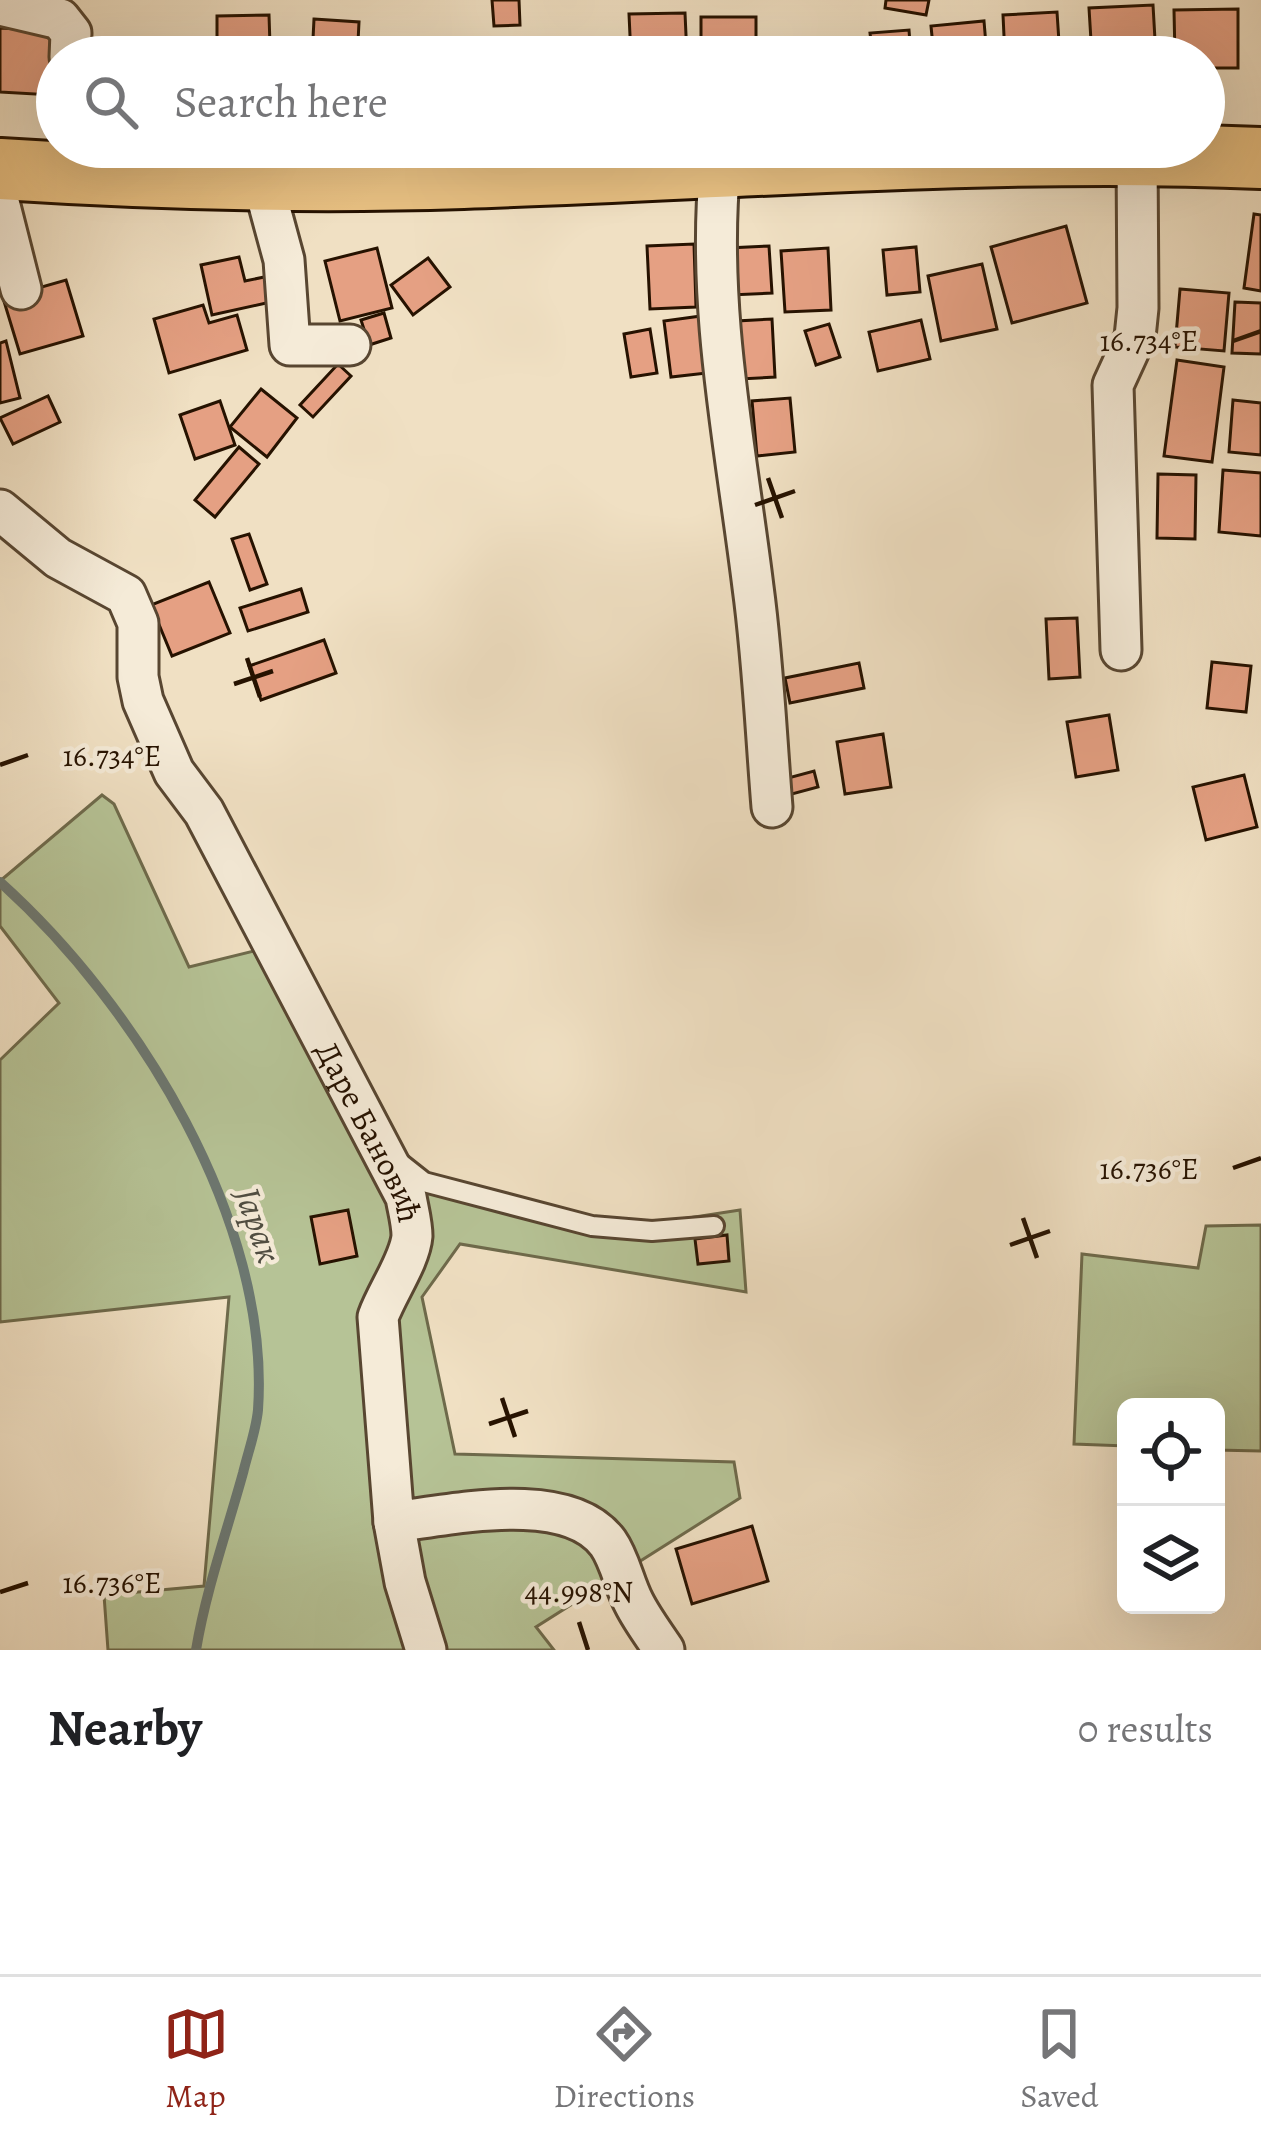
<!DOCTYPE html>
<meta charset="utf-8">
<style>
:root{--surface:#fff;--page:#f6f6f6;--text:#202124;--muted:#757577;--line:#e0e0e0;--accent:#8f2418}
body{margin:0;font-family:Alegreya,serif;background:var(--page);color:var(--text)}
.controls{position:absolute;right:36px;bottom:36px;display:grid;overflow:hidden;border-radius:18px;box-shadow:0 12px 48px #0002}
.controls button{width:108px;height:108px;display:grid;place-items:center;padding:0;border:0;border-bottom:3px solid var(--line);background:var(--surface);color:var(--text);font:60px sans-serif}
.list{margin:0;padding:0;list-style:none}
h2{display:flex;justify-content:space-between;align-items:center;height:156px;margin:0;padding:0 48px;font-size:51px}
h2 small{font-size:39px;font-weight:400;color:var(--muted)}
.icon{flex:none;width:66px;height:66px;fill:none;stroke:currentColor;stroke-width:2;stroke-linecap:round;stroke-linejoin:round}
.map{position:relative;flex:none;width:1261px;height:1650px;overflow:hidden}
.search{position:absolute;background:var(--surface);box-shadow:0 12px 48px #0002;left:36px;right:36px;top:36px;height:132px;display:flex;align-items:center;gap:30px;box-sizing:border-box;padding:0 42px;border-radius:66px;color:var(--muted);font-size:45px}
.sheet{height:324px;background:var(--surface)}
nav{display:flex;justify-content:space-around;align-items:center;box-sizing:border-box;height:168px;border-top:3px solid var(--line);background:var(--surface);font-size:33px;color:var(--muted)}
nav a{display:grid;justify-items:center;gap:6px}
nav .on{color:var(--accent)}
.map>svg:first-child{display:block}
</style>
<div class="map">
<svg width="1261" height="1650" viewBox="0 0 1261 1650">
<rect width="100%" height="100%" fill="#f0e0c3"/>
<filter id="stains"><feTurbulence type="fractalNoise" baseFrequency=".00167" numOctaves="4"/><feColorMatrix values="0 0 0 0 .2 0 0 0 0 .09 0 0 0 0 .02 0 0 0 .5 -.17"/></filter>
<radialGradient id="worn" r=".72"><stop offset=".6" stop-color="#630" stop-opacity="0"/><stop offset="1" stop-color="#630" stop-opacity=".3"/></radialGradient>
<!-- green -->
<g fill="#b6c396" stroke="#6e6a4b" stroke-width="3">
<polygon points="102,795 114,804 189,967 270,947 359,1114 431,1181 599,1222 656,1223 740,1210 746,1292 460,1244 422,1297 455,1454 734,1462 740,1498 536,1627 554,1650 108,1650 104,1595 204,1586 229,1297 0,1322 0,1060 59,1003 0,926 0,881"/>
<polygon points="1261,1225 1261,1451 1216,1450 1216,1407 1126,1407 1126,1446 1074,1444 1082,1254 1198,1268 1206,1226"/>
</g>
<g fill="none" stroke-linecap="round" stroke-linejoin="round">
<!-- stream -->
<path stroke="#6c7770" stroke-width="10" d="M0 882C137 1005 271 1221 258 1410 256 1431 248 1452 243 1473 227 1531 206 1590 196 1650"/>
</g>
<!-- building -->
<g fill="#e5a083" stroke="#261200" stroke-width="3">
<polygon points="492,0 519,0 520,25 494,26"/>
<polygon points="886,0 929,0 926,15 885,8"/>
<polygon points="1153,5 1156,57 1092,57 1089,8"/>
<polygon points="1238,9 1238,68 1204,68 1204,57 1175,57 1174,10"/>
<polygon points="1057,12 1060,57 1005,57 1003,15"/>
<polygon points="685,13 687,57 631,57 629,14"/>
<polygon points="269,15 270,45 217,46 217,16"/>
<rect x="701" y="17" width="55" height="40"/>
<polygon points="314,19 359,22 358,42 313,39"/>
<polygon points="984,21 987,57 934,57 931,26"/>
<polygon points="0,28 56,31 52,95 0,92"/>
<polygon points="909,30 911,57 873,57 870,33"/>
<polygon points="1254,214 1261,215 1261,291 1244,288"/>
<polygon points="1066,226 1087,303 1012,323 991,247"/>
<polygon points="694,244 696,307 650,309 647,246"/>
<polygon points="769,246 772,293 730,295 728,248"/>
<polygon points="916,247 920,292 887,295 883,250"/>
<polygon points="377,248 392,308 340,321 325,261"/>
<polygon points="828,248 831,310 785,312 781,251"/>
<polygon points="239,257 245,281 269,276 275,301 212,315 201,265"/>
<polygon points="428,258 450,287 413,315 391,285"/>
<polygon points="982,264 997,329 941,341 928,276"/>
<polygon points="66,280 83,336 20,354 3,298"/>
<polygon points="1180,289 1229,293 1224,351 1175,347"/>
<polygon points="1235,302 1261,303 1261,354 1232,353"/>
<polygon points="203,305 209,323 237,315 247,350 169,373 154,319"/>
<polygon points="384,313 391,338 369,345 361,320"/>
<polygon points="701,316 707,373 671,377 664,321"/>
<polygon points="772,319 775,377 740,379 737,321"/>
<polygon points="921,320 930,359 878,371 869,332"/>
<polygon points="829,324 840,357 816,365 805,331"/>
<polygon points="650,329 657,373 631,377 624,334"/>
<polygon points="6,341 20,398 0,403 0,343"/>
<polygon points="1177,360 1224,367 1212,462 1164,456"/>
<polygon points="338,364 351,376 313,417 300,405"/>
<polygon points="261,389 297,418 267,457 230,427"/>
<polygon points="48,396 60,422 13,444 0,418"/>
<polygon points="790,398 795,452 757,456 752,401"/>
<polygon points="1233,400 1261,403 1261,455 1229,452"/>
<polygon points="220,401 235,445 195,459 180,415"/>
<polygon points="239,447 259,464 215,517 195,500"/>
<polygon points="1223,470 1261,473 1261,536 1219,532"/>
<polygon points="1158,474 1196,475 1195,539 1157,538"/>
<polygon points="249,534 267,584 250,590 232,539"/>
<polygon points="209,582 230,633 172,656 151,605"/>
<polygon points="301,589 308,612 248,631 240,608"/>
<polygon points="1077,618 1080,677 1049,679 1046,619"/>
<polygon points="324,640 336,673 261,700 249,666"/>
<polygon points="1212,662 1251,666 1246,712 1207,708"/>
<polygon points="859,663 864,688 790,703 785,678"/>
<polygon points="1109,715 1118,770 1076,777 1067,722"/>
<polygon points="883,734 891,787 845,794 837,742"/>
<polygon points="814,771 818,787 792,794 788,778"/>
<polygon points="1244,775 1257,827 1206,840 1193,787"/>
<polygon points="348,1210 357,1256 320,1264 311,1217"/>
<polygon points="727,1235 729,1261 698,1264 695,1239"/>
<polygon points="752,1526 768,1581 692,1604 676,1549"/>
</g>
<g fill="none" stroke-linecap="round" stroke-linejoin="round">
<!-- lane casing -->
<g stroke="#584631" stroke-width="24">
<polyline id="lane" points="400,1163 424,1182 592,1226 652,1231 714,1226"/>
</g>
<!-- street casing -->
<g stroke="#584631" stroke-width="45">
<g id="street">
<polyline points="0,5 60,19 71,33 70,57"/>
<path d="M720 166C706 307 736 448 753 587 763 660 766 734 772 807"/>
<polyline points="262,179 284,260 290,345 350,345"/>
<polyline points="0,206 21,289"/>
<path id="s1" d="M0 510 58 558 126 595 138 623V677L143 701 174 772 204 812 406 1197C408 1209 412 1223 412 1236 410 1260 387 1292 378 1317L394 1522C451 1515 568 1488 608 1543 620 1560 624 1584 634 1603 642 1619 654 1635 664 1650"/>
<polyline points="1121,650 1113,385 1135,337 1138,308 1137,153"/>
<polyline points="394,1522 405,1582 426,1650"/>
</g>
</g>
<!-- primary casing -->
<g stroke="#261200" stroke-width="66">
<path id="primary" d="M0 169C154 179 309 183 463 178 729 169 994 147 1261 158"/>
</g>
<!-- lane -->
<use href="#lane" stroke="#f5ebd8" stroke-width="18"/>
<!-- street -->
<use href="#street" stroke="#f5ebd8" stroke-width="39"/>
<!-- primary -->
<use href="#primary" stroke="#e8c082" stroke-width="60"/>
</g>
<!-- ticks -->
<path fill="none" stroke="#261200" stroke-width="4.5" d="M1233 341 1261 331M768 478 782 518M755 505 795 491M247 658 260 697M234 684 273 671M0 765 28 755M1233 1168 1261 1158M1023 1218 1037 1258M1010 1245 1050 1231M502 1398 515 1437M489 1424 528 1411M0 1592 28 1583M579 1622 588 1650"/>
<g text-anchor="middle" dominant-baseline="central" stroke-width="9" stroke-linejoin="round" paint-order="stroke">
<!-- street labels -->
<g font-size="33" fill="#261200" stroke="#f5ebd8">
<text stroke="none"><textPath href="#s1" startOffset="750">Даре Бановић</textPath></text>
</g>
<!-- water labels -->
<g font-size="36" font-style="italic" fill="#4f4d41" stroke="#f5ebd8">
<text transform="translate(259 1225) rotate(71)">Јарак</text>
</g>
</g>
<g font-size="30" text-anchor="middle" fill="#261200" stroke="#f5ebd8" stroke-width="9" stroke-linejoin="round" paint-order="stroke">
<text x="1149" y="351">16.734°E</text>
<text x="112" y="766">16.734°E</text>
<text x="1149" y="1179">16.736°E</text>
<text x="112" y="1593">16.736°E</text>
<text x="579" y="1602">44.998°N</text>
</g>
<rect width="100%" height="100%" filter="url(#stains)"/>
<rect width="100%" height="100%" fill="url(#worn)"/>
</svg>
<div class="controls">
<button><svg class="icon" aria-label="locate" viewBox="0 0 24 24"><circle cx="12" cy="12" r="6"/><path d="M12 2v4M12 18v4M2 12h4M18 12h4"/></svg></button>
<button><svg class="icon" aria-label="layers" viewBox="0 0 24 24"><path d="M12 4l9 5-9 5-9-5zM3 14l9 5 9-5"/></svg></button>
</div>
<div class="search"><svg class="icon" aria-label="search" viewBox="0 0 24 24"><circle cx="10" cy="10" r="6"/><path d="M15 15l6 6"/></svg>Search here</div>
</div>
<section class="sheet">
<h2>Nearby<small>0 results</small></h2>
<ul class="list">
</ul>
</section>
<nav>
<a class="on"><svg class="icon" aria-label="map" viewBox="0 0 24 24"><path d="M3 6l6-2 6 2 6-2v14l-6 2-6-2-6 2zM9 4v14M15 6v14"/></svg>Map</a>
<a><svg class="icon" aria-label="directions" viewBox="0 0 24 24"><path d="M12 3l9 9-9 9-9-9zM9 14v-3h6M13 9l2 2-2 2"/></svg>Directions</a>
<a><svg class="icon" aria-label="saved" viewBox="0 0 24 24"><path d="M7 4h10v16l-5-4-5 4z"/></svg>Saved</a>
</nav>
